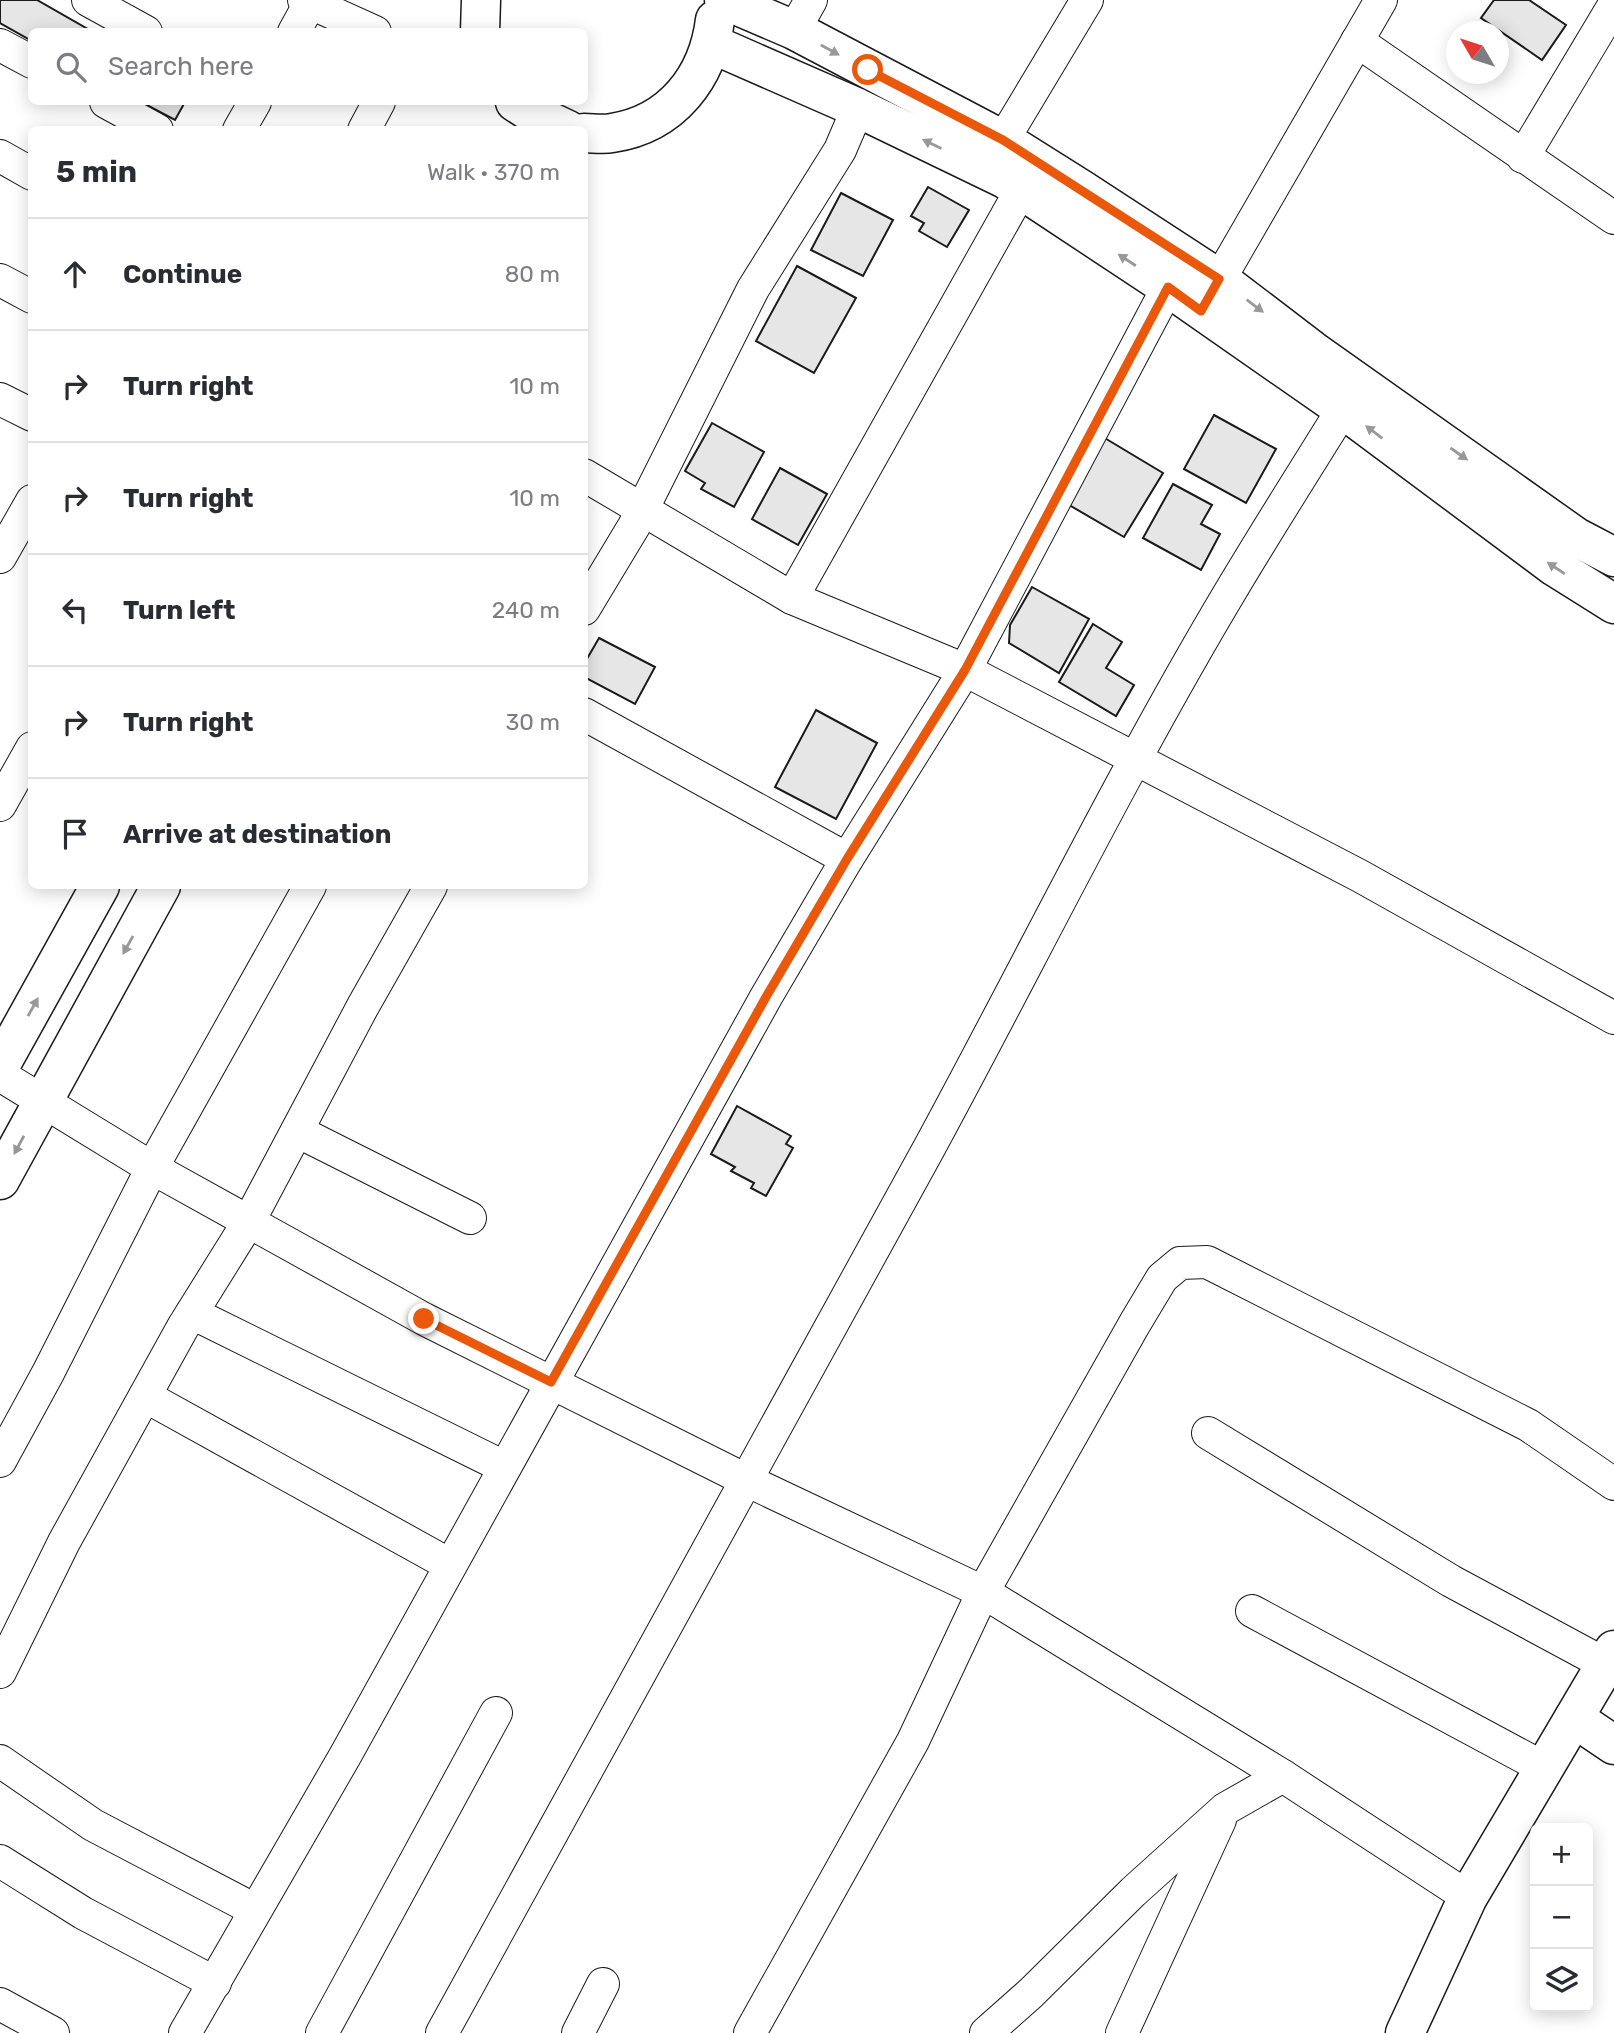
<!DOCTYPE html>
<meta charset="utf-8">
<style>
:root{--surface:#fff;--page:#f2f2f3;--text:#2b2b33;--muted:#7c7c81;--line:#e1e1e2}
body{margin:0;font-family:Rubik,sans-serif;background:var(--page);color:var(--text)}
.controls{position:absolute;right:21px;bottom:21px;display:grid;overflow:hidden;border-radius:10px;box-shadow:0 4px 18px #0003}
.controls button{width:63px;height:63px;display:grid;place-items:center;padding:0;border:0;border-bottom:2px solid var(--line);background:var(--surface);color:var(--text);font:35px sans-serif}
.compass{position:absolute;left:1446px;top:21px;width:63px;height:63px;border-radius:50%;background:var(--surface);box-shadow:0 4px 18px #0003;rotate:309deg}
.stop{position:absolute;width:21px;height:21px;margin:-16px;border:5px solid #ea580c;border-radius:50%;background:#fff}
.stop.end{background:#ea580c;border-color:#fff;box-shadow:0 2px 7px #0008}
.list{margin:0;padding:0;list-style:none}
h2{display:flex;justify-content:space-between;align-items:center;height:91px;margin:0;padding:0 28px;font-size:30px}
h2 small{font-size:23px;font-weight:400;color:var(--muted)}
.list li{display:grid;grid-template-columns:46px 1fr auto;gap:21px;align-items:center;box-sizing:border-box;height:112px;padding:0 28px;border-top:2px solid var(--line)}
.list b{display:block;font-size:26px;white-space:nowrap}
.list em{font-size:23px;font-style:normal;color:var(--muted)}
.icon{flex:none;width:38px;height:38px;fill:none;stroke:currentColor;stroke-width:2;stroke-linecap:round;stroke-linejoin:round}
.map{position:relative;flex:none;width:1614px;height:2033px;overflow:hidden}
.search{position:absolute;background:var(--surface);box-shadow:0 4px 18px #0003;left:28px;top:28px;width:560px;height:77px;display:flex;align-items:center;gap:18px;box-sizing:border-box;padding:0 24px;border-radius:10px;color:var(--muted);font-size:26px}
.panel{position:absolute;background:var(--surface);box-shadow:0 4px 18px #0003;left:28px;top:126px;width:560px;height:763px;border-radius:10px}
.map>svg:first-child{display:block}
</style>
<div class="map">
<svg width="1614" height="2033" viewBox="0 0 1614 2033">
<rect width="100%" height="100%" fill="#fff"/>
<!-- building -->
<g fill="#e6e6e6" stroke="#1a1a1a" stroke-width="2">
<polygon points="0,0 37,0 93,32 32,32 32,41 0,23"/>
<polygon points="1494,0 1529,0 1566,25 1542,60 1481,18"/>
<polygon points="141,102 185,102 175,120"/>
<polygon points="928,187 969,210 947,247 919,231 924,223 911,216"/>
<polygon points="841,193 893,220 863,276 811,250"/>
<polygon points="797,266 856,298 814,373 756,341"/>
<polygon points="1214,415 1276,449 1246,503 1184,469"/>
<polygon points="712,423 764,452 734,507 701,489 705,483 685,471"/>
<polygon points="1103,437 1163,473 1124,537 1064,502"/>
<polygon points="780,468 827,494 798,545 752,519"/>
<polygon points="1173,484 1212,505 1201,524 1220,534 1201,570 1143,538"/>
<polygon points="1032,587 1089,619 1059,673 1009,643 1010,625"/>
<polygon points="1093,624 1122,642 1106,668 1134,685 1116,716 1059,682"/>
<polygon points="599,638 655,667 635,704 584,677 584,664"/>
<polygon points="816,710 877,743 836,819 775,787"/>
<polygon points="737,1106 791,1136 786,1144 793,1148 766,1196 751,1188 754,1183 731,1171 735,1167 711,1154"/>
</g>
<g fill="none" stroke-linecap="round" stroke-linejoin="round">
<!-- minor casing -->
<g stroke="#1a1a1a" stroke-width="34">
<g id="minor">
<polyline points="88,0 146,32"/>
<polyline points="304,0 375,32"/>
<polyline points="794,30 811,0"/>
<polyline points="294,32 310,3"/>
<polyline points="1357,41 1614,218"/>
<polyline points="0,45 32,62"/>
<polyline points="106,102 157,130"/>
<polyline points="239,130 255,102"/>
<polyline points="364,130 379,102"/>
<polyline points="1003,140 1087,0"/>
<polyline points="0,156 32,174"/>
<polyline points="1523,157 1614,5"/>
<polyline points="0,280 32,297"/>
<polyline points="1207,301 1381,0"/>
<polyline points="0,399 32,415"/>
<polyline points="584,475 792,598 965,670 1360,876 1614,1018"/>
<polyline points="0,557 32,501"/>
<polyline points="792,598 1021,190"/>
<polyline points="584,609 634,526 753,289 840,150 858,108"/>
<polyline points="584,714 847,859"/>
<polyline points="0,805 32,748"/>
<polyline points="0,1075 152,1168 424,1319 748,1481 983,1592 1283,1776 1468,1897"/>
<polyline points="297,1131 470,1218"/>
<polyline points="192,1313 504,1467"/>
<polyline points="145,1396 450,1565"/>
<polyline points="1208,1433 1451,1581 1605,1664"/>
<polyline points="0,1461 48,1373 152,1168 310,886"/>
<polyline points="1252,1611 1544,1768"/>
<polyline points="0,1672 64,1542 183,1327 249,1221 363,1006 431,886"/>
<polyline points="0,1761 93,1825 255,1910"/>
<polyline points="0,1861 83,1913 215,1983"/>
<polyline points="0,2004 53,2033"/>
<polyline points="185,2033 345,1756 766,997 847,859 965,670 1168,287"/>
<polyline points="322,2033 496,1713"/>
<path d="M442 2033C604 1738 768 1445 928 1150 1029 964 1122 773 1230 592 1267 530 1305 470 1343 409"/>
<polyline points="578,2033 603,1984"/>
<polyline points="750,2033 913,1741 983,1592 1135,1323 1162,1278 1180,1263 1207,1262 1528,1425 1614,1484"/>
<polyline points="986,2033 1031,1993 1133,1892 1225,1809 1283,1776"/>
<polyline points="1122,2033 1220,1820"/>
</g>
</g>
<!-- tertiary casing -->
<g stroke="#1a1a1a" stroke-width="41">
<g id="tertiary">
<polyline points="1574,1718 1614,1745"/>
<polyline points="1405,2033 1468,1897 1614,1650"/>
</g>
</g>
<!-- secondary casing -->
<g stroke="#1a1a1a" stroke-width="41">
<g id="secondary">
<polyline points="724,0 794,30 1003,140 1081,189 1219,279 1316,353 1576,537 1614,557"/>
<polyline points="480,32 481,0"/>
<polyline points="712,44 858,108 1005,179 1168,287 1343,409 1555,567 1614,604"/>
<polyline points="515,102 532,113 568,130"/>
<path d="M584 133C593 133 603 135 612 133 672 124 708 77 715 20"/>
<polyline points="0,1066 100,886"/>
<polyline points="0,1180 161,886"/>
</g>
</g>
<!-- minor -->
<use href="#minor" stroke="#fff" stroke-width="32"/>
<!-- tertiary -->
<use href="#tertiary" stroke="#fff" stroke-width="38"/>
<!-- secondary -->
<use href="#secondary" stroke="#fff" stroke-width="38"/>
</g>
<!-- one-way arrows -->
<defs><path id="oneway-solid" d="M-6-.8H1V-3.2L6.5 0L1 3.2V.8H-6Z" transform="scale(1.75)"/></defs>
<g fill="#989898">
<use href="#oneway-solid" transform="translate(830 50) rotate(29)"/>
<use href="#oneway-solid" transform="translate(932 144) rotate(-154)"/>
<use href="#oneway-solid" transform="translate(1127 260) rotate(-147)"/>
<use href="#oneway-solid" transform="translate(1255 306) rotate(37)"/>
<use href="#oneway-solid" transform="translate(1374 432) rotate(-143)"/>
<use href="#oneway-solid" transform="translate(1459 454) rotate(35)"/>
<use href="#oneway-solid" transform="translate(1556 568) rotate(-146)"/>
<use href="#oneway-solid" transform="translate(128 945) rotate(119)"/>
<use href="#oneway-solid" transform="translate(33 1007) rotate(-61)"/>
<use href="#oneway-solid" transform="translate(19 1145) rotate(118)"/>
</g>
<g fill="none" stroke-linecap="round" stroke-linejoin="round">
<!-- route -->
<polyline stroke="#ea580c" stroke-width="9" points="424,1319 551,1382 766,997 847,859 965,670 1168,287 1201,311 1219,279 1003,140 868,70"/>
</g>
</svg>
<div class="controls">
<button>+</button>
<button>−</button>
<button><svg class="icon" aria-label="layers" viewBox="0 0 24 24"><path d="M12 4l9 5-9 5-9-5zM3 14l9 5 9-5"/></svg></button>
</div>
<svg class="compass" viewBox="-18 -18 36 36"><path d="M0-13l5 13h-10z" fill="#e53935"/><path d="M0 13l5-13h-10z" fill="#7c7c81"/></svg>
<div class="stop" style="left:868px;top:70px"></div>
<div class="stop end" style="left:424px;top:1319px"></div>
<div class="search"><svg class="icon" aria-label="search" viewBox="0 0 24 24"><circle cx="10" cy="10" r="6"/><path d="M15 15l6 6"/></svg>Search here</div>
<section class="panel">
<h2>5 min<small>Walk · 370 m</small></h2>
<ul class="list">
<li><svg class="icon" aria-label="ahead" viewBox="0 0 24 24"><path d="M12 20V5M6 11l6-6 6 6"/></svg><div><b>Continue</b></div><em>80 m</em></li>
<li><svg class="icon" aria-label="right" viewBox="0 0 24 24"><path d="M7 20v-9h11M14 6l5 5-5 5"/></svg><div><b>Turn right</b></div><em>10 m</em></li>
<li><svg class="icon" aria-label="right" viewBox="0 0 24 24"><path d="M7 20v-9h11M14 6l5 5-5 5"/></svg><div><b>Turn right</b></div><em>10 m</em></li>
<li><svg class="icon" aria-label="left" viewBox="0 0 24 24"><path d="M17 20v-9H6M10 6l-5 5 5 5"/></svg><div><b>Turn left</b></div><em>240 m</em></li>
<li><svg class="icon" aria-label="right" viewBox="0 0 24 24"><path d="M7 20v-9h11M14 6l5 5-5 5"/></svg><div><b>Turn right</b></div><em>30 m</em></li>
<li><svg class="icon" aria-label="arrive" viewBox="0 0 24 24"><path d="M6 21V4h12l-3 4 3 4H6"/></svg><div><b>Arrive at destination</b></div></li>
</ul>
</section>
</div>
